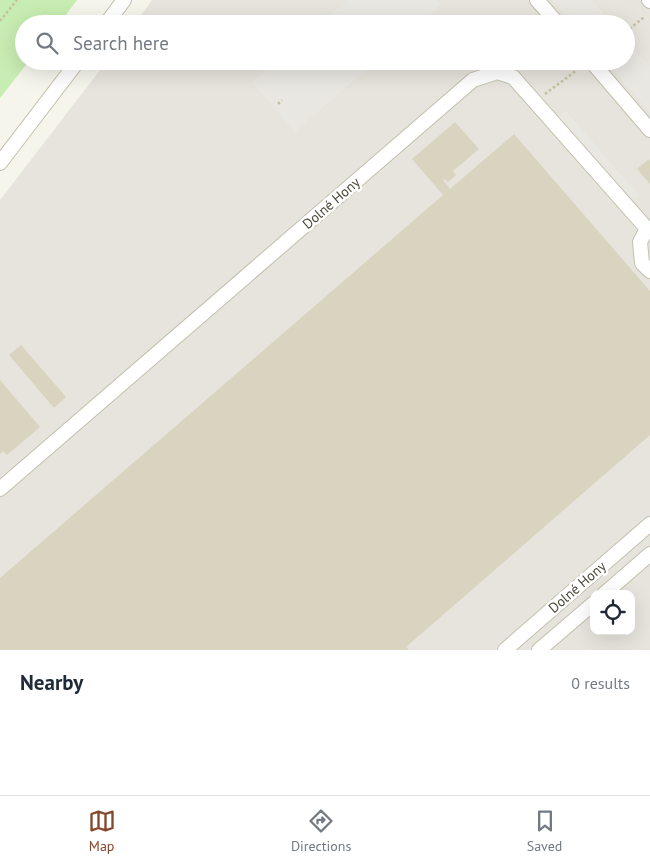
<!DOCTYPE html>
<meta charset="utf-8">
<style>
:root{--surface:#fff;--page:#f2f2f3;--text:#1f2937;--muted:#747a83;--line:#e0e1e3;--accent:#84462a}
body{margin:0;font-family:"PT Sans",sans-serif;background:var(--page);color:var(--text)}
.controls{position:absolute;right:15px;bottom:15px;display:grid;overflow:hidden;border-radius:10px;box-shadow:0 5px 20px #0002}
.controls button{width:45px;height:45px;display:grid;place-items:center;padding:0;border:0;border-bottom:1px solid var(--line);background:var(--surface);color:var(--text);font:25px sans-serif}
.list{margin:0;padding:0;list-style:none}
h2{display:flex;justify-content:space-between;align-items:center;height:65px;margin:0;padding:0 20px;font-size:21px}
h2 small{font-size:16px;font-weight:400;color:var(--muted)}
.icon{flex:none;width:28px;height:28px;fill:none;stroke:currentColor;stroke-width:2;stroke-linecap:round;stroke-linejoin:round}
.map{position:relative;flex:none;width:650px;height:650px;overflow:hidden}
.search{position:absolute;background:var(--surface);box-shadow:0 5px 20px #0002;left:15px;right:15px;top:15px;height:55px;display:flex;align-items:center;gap:12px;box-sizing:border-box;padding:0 18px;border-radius:28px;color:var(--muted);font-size:19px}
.sheet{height:145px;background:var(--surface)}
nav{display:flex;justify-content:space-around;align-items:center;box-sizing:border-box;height:70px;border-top:1px solid var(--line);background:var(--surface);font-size:14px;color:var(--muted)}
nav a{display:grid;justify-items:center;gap:2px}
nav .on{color:var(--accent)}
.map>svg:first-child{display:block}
</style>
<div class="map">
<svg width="650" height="650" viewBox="0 0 650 650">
<rect width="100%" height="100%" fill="#f6f5eb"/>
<!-- industrial -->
<path fill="#e6e4dc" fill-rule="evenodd" d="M152 0H650V650H0V200L107 61H626V24H135ZM594 594H631V631H594Z"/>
<!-- green -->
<polygon fill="#c7edb2" points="0,0 77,0 59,24 24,24 24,61 29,61 0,98"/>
<!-- parking -->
<g fill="#e8e7e2">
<polygon points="347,0 437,0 441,5 420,24 320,24"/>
<polygon points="552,0 592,0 612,24 573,24"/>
<polygon points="626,40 650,67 650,113 605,61 626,61"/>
<polygon points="276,61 376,61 295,132 252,82"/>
<polygon points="566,111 639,195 632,202 558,117"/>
</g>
<!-- building -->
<g fill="#d9d4bf">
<polygon points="455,122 479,149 453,171 456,175 448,182 445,179 443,180 450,189 514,134 650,291 650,435 406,647 409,650 0,650 0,578 443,195 412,159"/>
<polygon points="649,159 650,161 650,184 637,169"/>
<polygon points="21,345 66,397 54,408 9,355"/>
<polygon points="0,380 40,427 7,455 3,451 0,454"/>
</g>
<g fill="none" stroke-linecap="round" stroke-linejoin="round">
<!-- minor casing -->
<g stroke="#c3c0ac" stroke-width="16">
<g id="minor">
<polyline points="537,0 558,24"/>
<polyline points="649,0 650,1"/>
<polyline points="106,24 124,0"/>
<polyline points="591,61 650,130"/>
<polyline points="0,163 78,61"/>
<polyline points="647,229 640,242 642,263 650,271"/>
<polyline points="0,489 473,80 497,72 513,77 650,232"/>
<polyline points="604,594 650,554"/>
<polyline points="505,650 650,524"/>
<polyline points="539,650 594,603"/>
</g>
</g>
<!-- path -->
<g stroke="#c6bf9d" stroke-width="2.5" stroke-dasharray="2.5 2.5" stroke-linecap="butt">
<polyline points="0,21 17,0"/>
<polyline points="626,32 644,17"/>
<polyline points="545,94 577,70"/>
<polyline points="278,104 282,100"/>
</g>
<!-- minor -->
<use href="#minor" stroke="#fff" stroke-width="14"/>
</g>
<g text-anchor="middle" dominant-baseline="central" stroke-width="5" stroke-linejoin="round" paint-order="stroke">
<!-- street labels -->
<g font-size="14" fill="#4c4838" stroke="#fff">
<text transform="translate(331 203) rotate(-41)">Dolné Hony</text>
<text transform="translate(577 587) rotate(-41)">Dolné Hony</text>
</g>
</g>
</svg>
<div class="controls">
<button><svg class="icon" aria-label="locate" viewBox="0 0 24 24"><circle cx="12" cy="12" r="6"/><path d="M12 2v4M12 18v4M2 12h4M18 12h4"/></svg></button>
</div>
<div class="search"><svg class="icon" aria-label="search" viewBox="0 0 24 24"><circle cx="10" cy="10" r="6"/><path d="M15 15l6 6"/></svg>Search here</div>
</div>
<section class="sheet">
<h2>Nearby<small>0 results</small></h2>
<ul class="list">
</ul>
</section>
<nav>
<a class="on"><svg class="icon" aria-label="map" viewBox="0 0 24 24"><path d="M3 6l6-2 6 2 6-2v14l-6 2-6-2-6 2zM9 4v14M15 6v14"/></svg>Map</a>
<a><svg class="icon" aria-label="directions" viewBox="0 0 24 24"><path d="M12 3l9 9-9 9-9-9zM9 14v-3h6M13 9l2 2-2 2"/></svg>Directions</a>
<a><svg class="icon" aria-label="saved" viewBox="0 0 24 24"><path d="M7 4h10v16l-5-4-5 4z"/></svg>Saved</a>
</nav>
